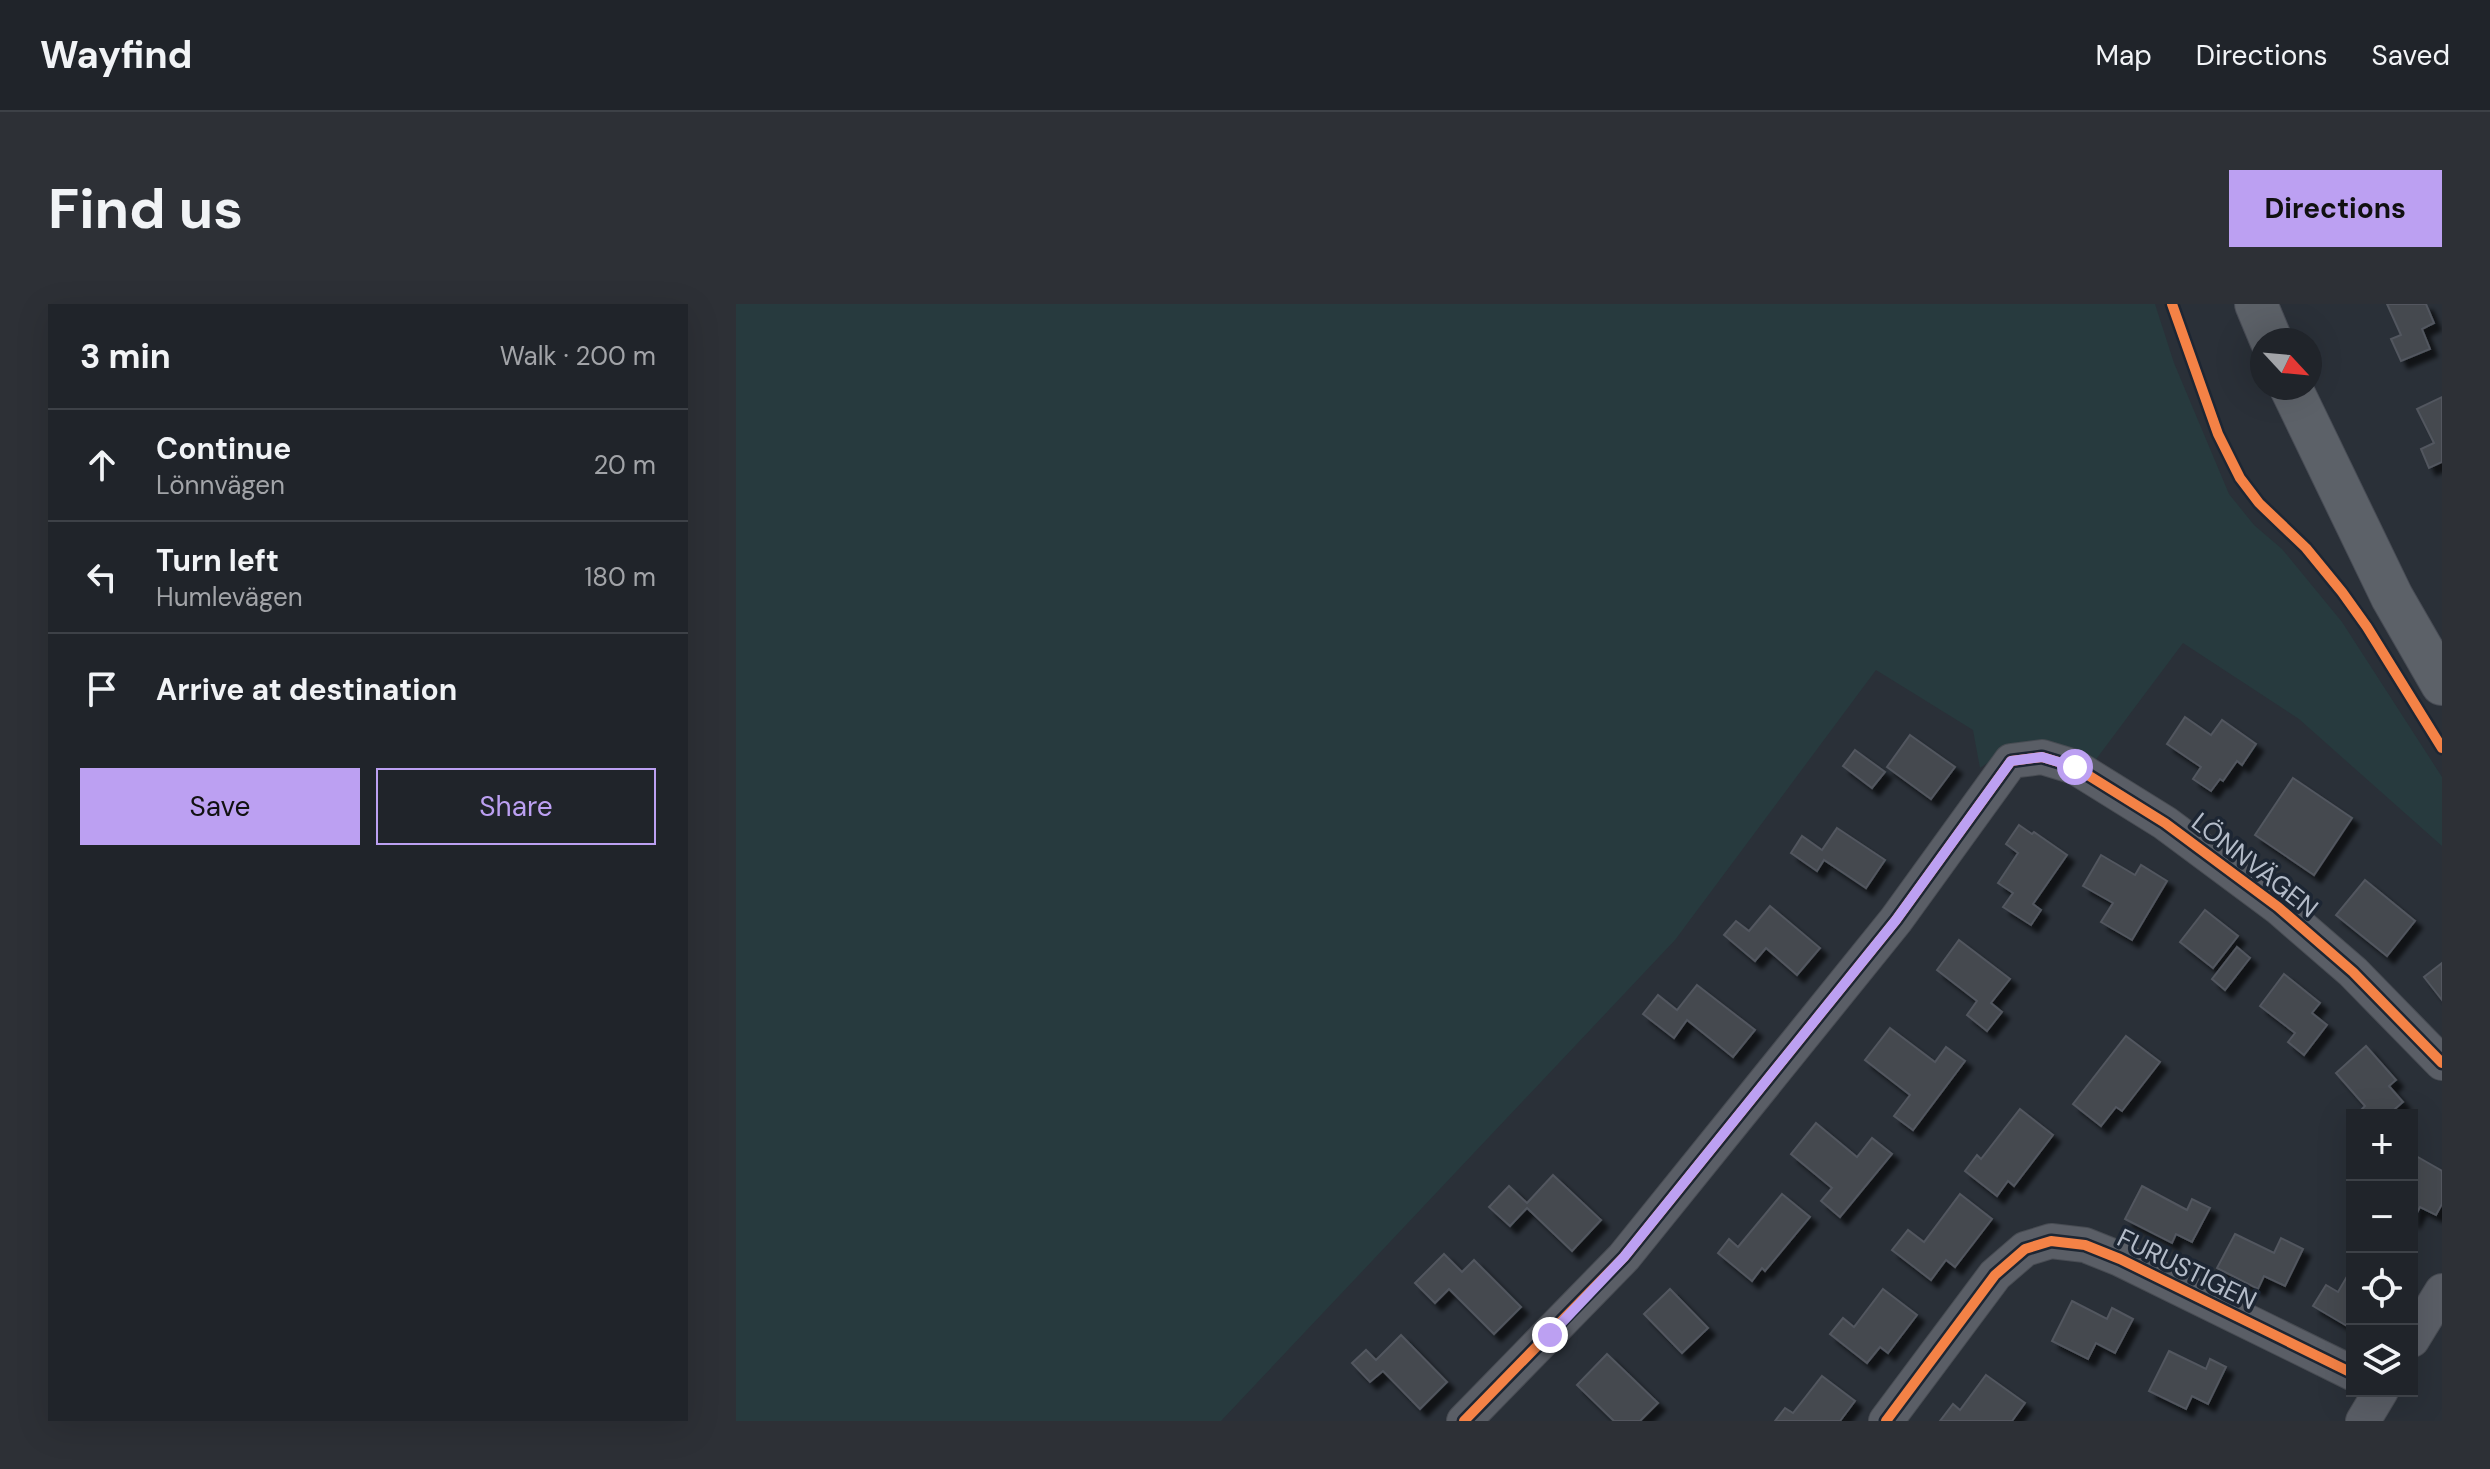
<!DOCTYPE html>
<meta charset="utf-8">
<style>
:root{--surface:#20242a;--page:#2d3036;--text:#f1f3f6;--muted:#a2a4a8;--line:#3d4147;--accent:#bca0f2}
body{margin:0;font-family:"DM Sans",sans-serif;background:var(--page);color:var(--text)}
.controls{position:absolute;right:24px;bottom:24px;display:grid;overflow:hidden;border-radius:0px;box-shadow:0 8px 32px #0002}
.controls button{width:72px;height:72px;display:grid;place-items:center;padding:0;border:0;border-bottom:2px solid var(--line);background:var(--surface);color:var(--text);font:40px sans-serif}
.compass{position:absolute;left:1514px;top:24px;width:72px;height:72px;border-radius:50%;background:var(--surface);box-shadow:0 8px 32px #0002;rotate:116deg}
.stop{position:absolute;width:24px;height:24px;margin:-18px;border:6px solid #bca0f2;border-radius:50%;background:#fff}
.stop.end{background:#bca0f2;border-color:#fff;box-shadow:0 2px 8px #0008}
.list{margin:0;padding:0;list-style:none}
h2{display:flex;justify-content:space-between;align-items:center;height:104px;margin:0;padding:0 32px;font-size:34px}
h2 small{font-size:26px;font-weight:400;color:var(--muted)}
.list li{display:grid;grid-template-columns:52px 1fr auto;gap:24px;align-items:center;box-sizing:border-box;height:112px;padding:0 32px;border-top:2px solid var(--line)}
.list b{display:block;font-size:30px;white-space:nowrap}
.list p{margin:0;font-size:26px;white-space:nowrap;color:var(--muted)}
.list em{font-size:26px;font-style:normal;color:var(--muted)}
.actions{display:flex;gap:16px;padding:24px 32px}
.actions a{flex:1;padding:18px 0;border:2px solid var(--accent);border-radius:0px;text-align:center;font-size:28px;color:var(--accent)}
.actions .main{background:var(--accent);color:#111}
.icon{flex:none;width:44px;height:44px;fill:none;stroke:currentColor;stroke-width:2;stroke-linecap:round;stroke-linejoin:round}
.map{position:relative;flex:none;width:1706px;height:1117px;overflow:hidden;border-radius:0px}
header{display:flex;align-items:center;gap:48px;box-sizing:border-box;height:112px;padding:0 40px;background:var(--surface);border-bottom:2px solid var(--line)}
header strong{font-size:38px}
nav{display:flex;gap:44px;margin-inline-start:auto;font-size:28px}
.intro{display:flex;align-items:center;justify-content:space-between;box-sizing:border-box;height:192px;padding:0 48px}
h1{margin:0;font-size:56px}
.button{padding:20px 36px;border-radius:0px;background:var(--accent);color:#111;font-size:28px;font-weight:700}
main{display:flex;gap:48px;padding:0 48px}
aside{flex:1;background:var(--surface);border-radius:0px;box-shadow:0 8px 32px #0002}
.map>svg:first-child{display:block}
</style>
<header>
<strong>Wayfind</strong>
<nav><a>Map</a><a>Directions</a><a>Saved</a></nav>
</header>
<div class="intro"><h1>Find us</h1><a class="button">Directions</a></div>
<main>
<aside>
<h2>3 min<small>Walk · 200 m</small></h2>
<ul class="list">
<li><svg class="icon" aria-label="ahead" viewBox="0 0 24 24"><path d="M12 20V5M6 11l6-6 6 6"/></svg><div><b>Continue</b><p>Lönnvägen</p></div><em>20 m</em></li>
<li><svg class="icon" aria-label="left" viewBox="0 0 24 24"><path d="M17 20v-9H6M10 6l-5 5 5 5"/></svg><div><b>Turn left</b><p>Humlevägen</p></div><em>180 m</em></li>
<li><svg class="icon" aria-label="arrive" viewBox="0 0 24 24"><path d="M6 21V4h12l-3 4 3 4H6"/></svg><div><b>Arrive at destination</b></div></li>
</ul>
<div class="actions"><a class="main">Save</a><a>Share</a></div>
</aside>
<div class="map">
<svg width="1706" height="1117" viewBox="0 0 1706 1117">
<defs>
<filter id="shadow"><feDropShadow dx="7" dy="7" stdDeviation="2" flood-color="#0009"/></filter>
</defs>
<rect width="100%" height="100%" fill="#2a3038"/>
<!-- green -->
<polygon fill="#273a3e" points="0,0 1419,0 1438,59 1493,190 1518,221 1546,245 1606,318 1706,473 1706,542 1563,415 1447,339 1358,458 1279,441 1244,464 1237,426 1140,366 939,636 485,1117 0,1117"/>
<!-- building -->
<g fill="#444950" stroke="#52575f" stroke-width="2" filter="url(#shadow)">
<polygon points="1651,0 1690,0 1698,19 1686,25 1694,45 1665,57 1655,35 1665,31"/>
<polygon points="1706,93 1706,158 1693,164 1685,145 1698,139 1681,105"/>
<polygon points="1449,413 1475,431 1486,416 1520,440 1506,461 1501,457 1487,477 1484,475 1475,487 1457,475 1465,463 1431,440"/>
<polygon points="1174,431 1219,463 1195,495 1151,463"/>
<polygon points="1119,446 1149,468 1136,484 1107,462"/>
<polygon points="1557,474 1616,514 1578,571 1519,531"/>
<polygon points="1283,521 1296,530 1298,528 1331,551 1297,600 1305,606 1295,621 1267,603 1277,589 1262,579 1282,549 1270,540"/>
<polygon points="1101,524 1149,556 1130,584 1088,556 1081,567 1055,549 1066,532 1086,546"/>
<polygon points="1365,551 1399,571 1405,561 1431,577 1396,636 1365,618 1377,599 1347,582"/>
<polygon points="1629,576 1679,617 1651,652 1600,611"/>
<polygon points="1034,602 1084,644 1061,671 1030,644 1019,657 988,631 1000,617 1013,627"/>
<polygon points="1469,606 1502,632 1477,664 1444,638"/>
<polygon points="1223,636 1274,675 1255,699 1266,708 1251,727 1231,711 1241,697 1201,666"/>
<polygon points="1501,643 1514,654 1489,686 1476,675"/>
<polygon points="1706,659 1706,696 1688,673"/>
<polygon points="1548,670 1584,699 1576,709 1591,721 1568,751 1552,738 1559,729 1524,702"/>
<polygon points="961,681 1019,726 997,753 951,716 938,734 907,710 922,691 941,706"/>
<polygon points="1154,724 1199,758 1210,743 1229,757 1177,826 1158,812 1174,791 1129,756"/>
<polygon points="1390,732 1424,758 1386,807 1380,803 1365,822 1337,800"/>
<polygon points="1630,742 1660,776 1653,782 1667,798 1652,811 1631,811 1626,805 1629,802 1600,769"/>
<polygon points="1284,805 1317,831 1278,882 1272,877 1261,892 1229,867 1241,851 1245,855"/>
<polygon points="1080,819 1121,853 1136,834 1156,850 1104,913 1085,897 1096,884 1055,850"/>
<polygon points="1680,852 1706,867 1706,900 1700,911 1684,903 1676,918 1676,859"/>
<polygon points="817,871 865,916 836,947 791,904 774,922 753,903 773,882 791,899"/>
<polygon points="1406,882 1451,906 1456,895 1474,904 1456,938 1440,930 1436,939 1389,915"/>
<polygon points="1046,890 1074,913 1029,967 1026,964 1016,977 982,949 993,935 1002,943"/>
<polygon points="1224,890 1256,915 1219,963 1210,956 1195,976 1156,946 1172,926 1188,938"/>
<polygon points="1499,930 1538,949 1545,934 1567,945 1549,982 1528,972 1522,985 1481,964"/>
<polygon points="708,950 726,968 738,956 785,1003 758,1030 713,985 699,999 679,979"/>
<polygon points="1616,964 1616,1014 1611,1022 1577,1002 1590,981 1602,988"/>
<polygon points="934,985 972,1024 946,1049 908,1010"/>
<polygon points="1147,985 1181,1011 1152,1049 1144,1043 1131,1059 1094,1030 1107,1014 1118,1023"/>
<polygon points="1336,997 1371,1015 1376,1004 1397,1015 1379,1049 1360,1039 1352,1055 1316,1037"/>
<polygon points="665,1031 711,1078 684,1105 647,1067 634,1078 616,1059 630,1046 640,1056"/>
<polygon points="1433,1047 1470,1065 1474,1055 1490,1063 1472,1100 1456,1092 1450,1105 1413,1087"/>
<polygon points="871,1050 922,1099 904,1117 878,1117 841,1081"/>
<polygon points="1250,1071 1289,1099 1276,1117 1204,1117 1217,1100 1224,1106"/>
<polygon points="1086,1072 1119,1097 1104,1117 1039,1117 1049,1104 1057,1109"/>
</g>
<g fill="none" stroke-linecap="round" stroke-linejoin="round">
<!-- minor casing -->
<g stroke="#484c53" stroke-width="36">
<g id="minor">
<polyline points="1676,1036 1706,987"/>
<polyline points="728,1117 888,953 1160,616 1275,457 1306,453 1339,463 1429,519 1542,603 1617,668 1706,759"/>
<polyline points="1150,1117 1259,971 1289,945 1315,937 1349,941 1384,955 1616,1069"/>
<polyline points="1627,1117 1645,1087"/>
</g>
</g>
<!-- major casing -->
<g stroke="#484c55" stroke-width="44">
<g id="major">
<polyline points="1520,0 1535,36"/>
<polyline points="1555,84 1656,293 1706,380"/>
</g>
</g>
<!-- minor -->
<use href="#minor" stroke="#5a5e66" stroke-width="34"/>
<!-- major -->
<use href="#major" stroke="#5c6168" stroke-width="42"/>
<!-- cycleway casing -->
<g stroke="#1d2633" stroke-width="15">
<g id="cycleway">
<polyline points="1436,0 1482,130 1504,174 1523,199 1570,244 1606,288 1631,323 1706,444"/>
<polyline points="728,1117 888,953 1160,616 1275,457 1306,453 1339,463 1429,519 1542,603 1617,668 1706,759"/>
<polyline points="1150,1117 1259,971 1289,945 1315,937 1349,941 1384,955 1616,1069"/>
</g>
</g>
<!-- cycleway -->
<use href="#cycleway" stroke="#f48246" stroke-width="10"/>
</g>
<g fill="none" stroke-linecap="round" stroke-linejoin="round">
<!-- route -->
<polyline stroke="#bca0f2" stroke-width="10" points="814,1031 888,953 1160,616 1275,457 1306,453 1339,463"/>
</g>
<g text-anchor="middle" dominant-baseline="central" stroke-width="7" stroke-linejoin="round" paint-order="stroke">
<!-- street labels -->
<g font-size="26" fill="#b4bcc9" stroke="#1d2633">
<text transform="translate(1519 561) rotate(38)">LÖNNVÄGEN</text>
<text transform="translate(1451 965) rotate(26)">FURUSTIGEN</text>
</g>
</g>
</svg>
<div class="controls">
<button>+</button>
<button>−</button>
<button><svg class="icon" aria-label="locate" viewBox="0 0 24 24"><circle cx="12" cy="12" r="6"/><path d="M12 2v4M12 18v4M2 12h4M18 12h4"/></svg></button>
<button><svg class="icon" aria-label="layers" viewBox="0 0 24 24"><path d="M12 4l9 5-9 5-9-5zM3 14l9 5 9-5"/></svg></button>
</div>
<svg class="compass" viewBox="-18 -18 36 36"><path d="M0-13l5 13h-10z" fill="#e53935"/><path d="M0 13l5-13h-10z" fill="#a2a4a8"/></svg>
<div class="stop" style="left:1339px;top:463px"></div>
<div class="stop end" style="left:814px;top:1031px"></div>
</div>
</main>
